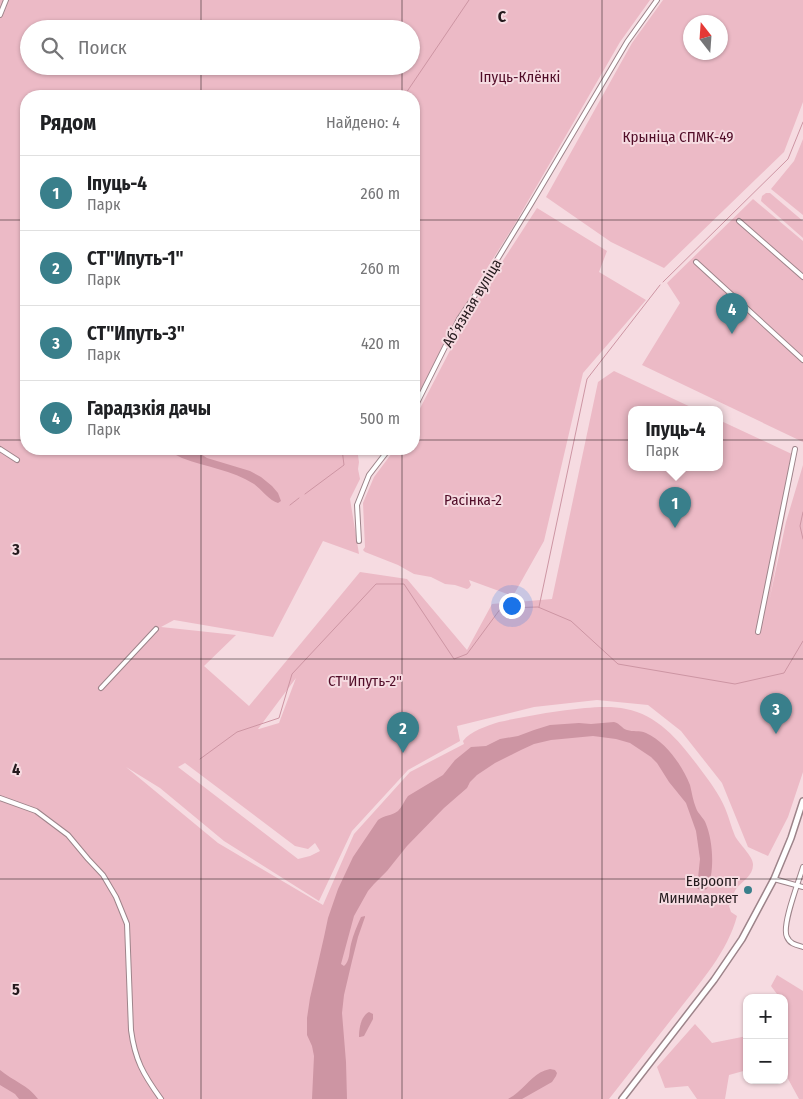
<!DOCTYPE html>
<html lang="ru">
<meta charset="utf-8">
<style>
:root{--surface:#fff;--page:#f2f2f2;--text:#202124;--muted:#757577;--line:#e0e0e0;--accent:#397f8b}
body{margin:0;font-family:"Fira Sans Condensed",sans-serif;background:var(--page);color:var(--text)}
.controls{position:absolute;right:15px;bottom:15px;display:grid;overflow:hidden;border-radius:10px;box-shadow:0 1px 4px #0004}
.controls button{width:45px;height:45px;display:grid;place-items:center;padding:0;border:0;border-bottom:1px solid var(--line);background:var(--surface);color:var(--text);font:25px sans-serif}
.compass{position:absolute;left:683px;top:15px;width:45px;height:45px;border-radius:50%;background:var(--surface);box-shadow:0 1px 4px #0004;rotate:343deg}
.you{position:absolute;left:511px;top:605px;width:18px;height:18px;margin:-12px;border:4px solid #fff;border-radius:50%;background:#1a73e8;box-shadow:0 0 0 8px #1a73e833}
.badge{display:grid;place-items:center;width:32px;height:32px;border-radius:50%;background:var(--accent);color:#fff;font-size:16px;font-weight:700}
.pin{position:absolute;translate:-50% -41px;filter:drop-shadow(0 1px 2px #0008)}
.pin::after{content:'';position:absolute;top:26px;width:18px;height:15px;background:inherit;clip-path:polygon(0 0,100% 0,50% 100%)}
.popup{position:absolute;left:628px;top:406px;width:95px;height:65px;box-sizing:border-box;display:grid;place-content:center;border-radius:10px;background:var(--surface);filter:drop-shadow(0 1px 4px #0005);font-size:16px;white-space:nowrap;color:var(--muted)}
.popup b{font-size:19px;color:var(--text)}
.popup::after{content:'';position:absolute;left:50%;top:100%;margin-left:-10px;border:10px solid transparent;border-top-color:var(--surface)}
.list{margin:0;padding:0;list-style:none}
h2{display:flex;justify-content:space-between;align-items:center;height:65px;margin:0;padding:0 20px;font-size:21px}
h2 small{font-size:16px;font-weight:400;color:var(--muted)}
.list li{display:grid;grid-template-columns:32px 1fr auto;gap:15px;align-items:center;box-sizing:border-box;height:75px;padding:0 20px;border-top:1px solid var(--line)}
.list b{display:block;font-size:19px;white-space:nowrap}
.list p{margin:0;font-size:16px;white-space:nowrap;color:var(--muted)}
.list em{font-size:16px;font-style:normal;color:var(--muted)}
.icon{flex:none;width:28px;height:28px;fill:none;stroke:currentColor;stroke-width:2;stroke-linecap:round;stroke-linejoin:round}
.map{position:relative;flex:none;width:803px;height:1099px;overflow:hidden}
.search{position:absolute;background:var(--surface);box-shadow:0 1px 4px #0004;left:20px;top:20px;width:400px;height:55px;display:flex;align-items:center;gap:12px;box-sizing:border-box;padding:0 18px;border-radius:28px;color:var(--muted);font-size:19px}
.panel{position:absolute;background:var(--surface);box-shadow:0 1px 4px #0004;left:20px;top:90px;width:400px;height:365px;border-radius:20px}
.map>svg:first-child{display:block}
</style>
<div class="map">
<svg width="803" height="1099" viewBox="0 0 803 1099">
<rect width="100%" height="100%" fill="#f6dbe1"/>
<!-- green -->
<g fill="#ecbac6" fill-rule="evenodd">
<path d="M0 0H650L620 42 513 227 476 286 414 402V96H26V449H357L359 462 358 469 360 479 350 499 359 554 323 541 273 637 174 620 161 627 236 635 204 666 249 706 360 572 407 579 467 650 492 604 552 599 598 382 614 371 695 409H631V467H719V420L796 456 770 597 786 522 803 465V772L788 817 768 856 748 847 722 783 681 731 648 705 597 700 534 707 457 726 460 741 408 770 352 831 319 901 224 841 160 788 126 767 218 843 323 905 354 834 410 772 464 744 463 741C470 731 487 726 499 722 527 716 555 711 585 708 598 707 613 706 626 709 659 715 682 744 701 770 710 782 719 794 725 808 729 817 731 827 735 836 739 844 754 857 753 865 753 876 742 881 736 889 732 895 734 900 729 906L731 912 737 916C728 951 700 983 678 1011 655 1040 632 1070 609 1099H0ZM29 29H411V66H29ZM296 678 279 723 259 729H258ZM185 763 295 846 308 849 315 843 320 851 310 856 298 859 178 767Z"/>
<path d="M663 0H803V102L784 152 664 268 611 242 546 197 632 43ZM690 22H720V52H690Z"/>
<polygon points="803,139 803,215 771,189 794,161"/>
<polygon points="766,193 770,193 803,221 803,238 761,201 762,196"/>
<polygon points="753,199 803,241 803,442 642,365 680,303 667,283"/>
<polygon points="537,208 607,251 599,272 646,300 583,373 544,541 513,596 469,580 471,585 469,588 467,589 455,585 445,584 431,577 414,574 398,565 365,552 363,550 365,547 363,503 374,477 395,449 414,449 414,420 471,310"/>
<polygon points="777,975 803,991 803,1099 799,1099 787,1077 784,1076 784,998 780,998 771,986"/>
<polygon points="695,1024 712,1043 747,1036 747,1070 729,1075 725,1099 697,1099 688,1086 665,1088 657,1067"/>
</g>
<!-- water -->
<g fill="#cd95a3">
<path d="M170 449H193L207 458 250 471 261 477 272 486 278 493 281 501 278 503C270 501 261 489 254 484 232 470 206 467 182 458L174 454Z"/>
<path d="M614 722C621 724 621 728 627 730 633 732 639 730 646 733 666 742 682 765 690 785 692 793 693 801 696 808 698 814 704 818 706 824 713 841 715 872 707 889 703 891 700 891 697 888L700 859 696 831 686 803 669 782 657 763 651 757 630 743 616 739 593 736 551 740 534 744 521 750 495 763 477 775 470 782 467 788 444 808 407 846 387 871 374 884 368 891 354 916 341 964 344 966C350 961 349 952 351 944 353 935 357 926 361 917L365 916V917L358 937 352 961 344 995 342 1013 346 1062 347 1099H312L314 1056 312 1046 307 1035V1018L310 998 324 937 328 918 338 889 353 857 378 820C384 815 392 816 398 811 402 807 404 801 408 796L443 775 455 760 471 747 486 746 500 739 518 736 534 730 550 725 579 723 591 724Z"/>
<path d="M369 1012 373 1014V1019L364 1036 360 1037H359C359 1028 361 1016 369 1012Z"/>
<path d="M550 1069 555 1070 557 1073 556 1076 552 1082 522 1099H508C511 1097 515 1095 518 1092 529 1083 535 1072 550 1069Z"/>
<path d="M0 1070C13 1081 28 1085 38 1099H19L15 1094 0 1085Z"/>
</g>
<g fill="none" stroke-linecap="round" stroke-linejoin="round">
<!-- stream -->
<g stroke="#cd95a3" stroke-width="1">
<polyline points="404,96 469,0"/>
<polyline points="663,282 788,159 803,122"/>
<polyline points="305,494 344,465 342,449"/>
<polyline points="290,505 299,498"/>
<polyline points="803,512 800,526 803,539"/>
<polyline points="539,607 587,379 660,285"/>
<polyline points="200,759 237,732 279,718 292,674 376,584 404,584 454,659 467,654 501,608 538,607 571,621 618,664 735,684 784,673 803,641"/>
</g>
<!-- minor casing -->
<g stroke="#9d848a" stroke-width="6">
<g id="minor">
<polyline points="0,15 6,0"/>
<polyline points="739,221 803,277"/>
<polyline points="696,262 803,360"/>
<polyline points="414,409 459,319 478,291 531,204 627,42 657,0"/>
<polyline points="0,449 17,460"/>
<polyline points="359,541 357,505 369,475 389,449"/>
<polyline points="758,632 795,449"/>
<polyline points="101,688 156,629"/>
<path d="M0 798 36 811 68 835 88 859 103 875 116 897 127 924 131 1030C135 1060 143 1074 161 1099"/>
<path d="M803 867C799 881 781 926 787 937 790 944 796 945 803 947"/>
<polyline points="774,879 803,887"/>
</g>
</g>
<!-- tertiary casing -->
<g stroke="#9d848a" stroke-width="8">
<polyline id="tertiary" points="622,1099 714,980 742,939 774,879 791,838 803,801"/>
</g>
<!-- minor -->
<use href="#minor" stroke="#fff" stroke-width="4"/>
<!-- tertiary -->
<use href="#tertiary" stroke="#fff" stroke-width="5"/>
</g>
<!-- grid -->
<path fill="none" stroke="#241a1d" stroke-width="1" stroke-opacity="0.55" d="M201 0V29M402 0V29M602 0V1099M201 66V96M402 66V96M0 220H26M414 220H803M0 440H26M414 440H803M201 449V1099M402 449V1099M0 659H803M0 879H803"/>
<!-- markers -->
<circle fill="#397f8b" stroke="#f6dbe1" stroke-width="2" cx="748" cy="890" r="5"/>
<g text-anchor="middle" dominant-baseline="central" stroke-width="4" stroke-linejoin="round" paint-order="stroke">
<!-- park labels -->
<g font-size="15" fill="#510d28" stroke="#f6dbe1">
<text x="520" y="77">Іпуць-Клёнкі</text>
<text x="678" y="137">Крыніца СПМК-49</text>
<text x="473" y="500">Расінка-2</text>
<text x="365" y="681">СТ"Ипуть-2"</text>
</g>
<!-- street labels -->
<g font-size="15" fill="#241a1d" stroke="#f6dbe1">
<text transform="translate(472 303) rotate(-59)">Абʼязная вуліца</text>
</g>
<!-- poi labels -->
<g font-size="15" fill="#241a1d" stroke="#f6dbe1" text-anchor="end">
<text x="738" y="881">Евроопт<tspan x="738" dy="17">Минимаркет</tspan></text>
</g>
</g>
<g font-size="16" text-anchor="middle" font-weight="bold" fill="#241a1d" stroke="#f6dbe1" stroke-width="4" stroke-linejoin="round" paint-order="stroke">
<text x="502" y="22">C</text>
<text x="16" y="555">3</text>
<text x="16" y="775">4</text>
<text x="16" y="995">5</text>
</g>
</svg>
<div class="controls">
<button>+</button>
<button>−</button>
</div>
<svg class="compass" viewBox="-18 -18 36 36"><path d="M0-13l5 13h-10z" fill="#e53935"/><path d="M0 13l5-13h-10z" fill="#757577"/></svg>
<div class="you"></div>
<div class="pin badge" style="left:675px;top:528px">1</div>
<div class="popup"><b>Іпуць-4</b>Парк</div>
<div class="pin badge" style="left:403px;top:753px">2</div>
<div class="pin badge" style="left:776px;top:734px">3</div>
<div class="pin badge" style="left:732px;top:334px">4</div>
<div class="search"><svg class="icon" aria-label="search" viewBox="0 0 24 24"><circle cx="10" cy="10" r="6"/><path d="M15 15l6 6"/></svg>Поиск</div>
<section class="panel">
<h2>Рядом<small>Найдено: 4</small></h2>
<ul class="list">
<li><span class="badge">1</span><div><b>Іпуць-4</b><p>Парк</p></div><em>260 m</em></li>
<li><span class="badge">2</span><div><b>СТ&quot;Ипуть-1&quot;</b><p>Парк</p></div><em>260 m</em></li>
<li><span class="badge">3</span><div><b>СТ&quot;Ипуть-3&quot;</b><p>Парк</p></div><em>420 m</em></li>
<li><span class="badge">4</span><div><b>Гарадзкія дачы</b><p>Парк</p></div><em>500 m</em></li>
</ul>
</section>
</div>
